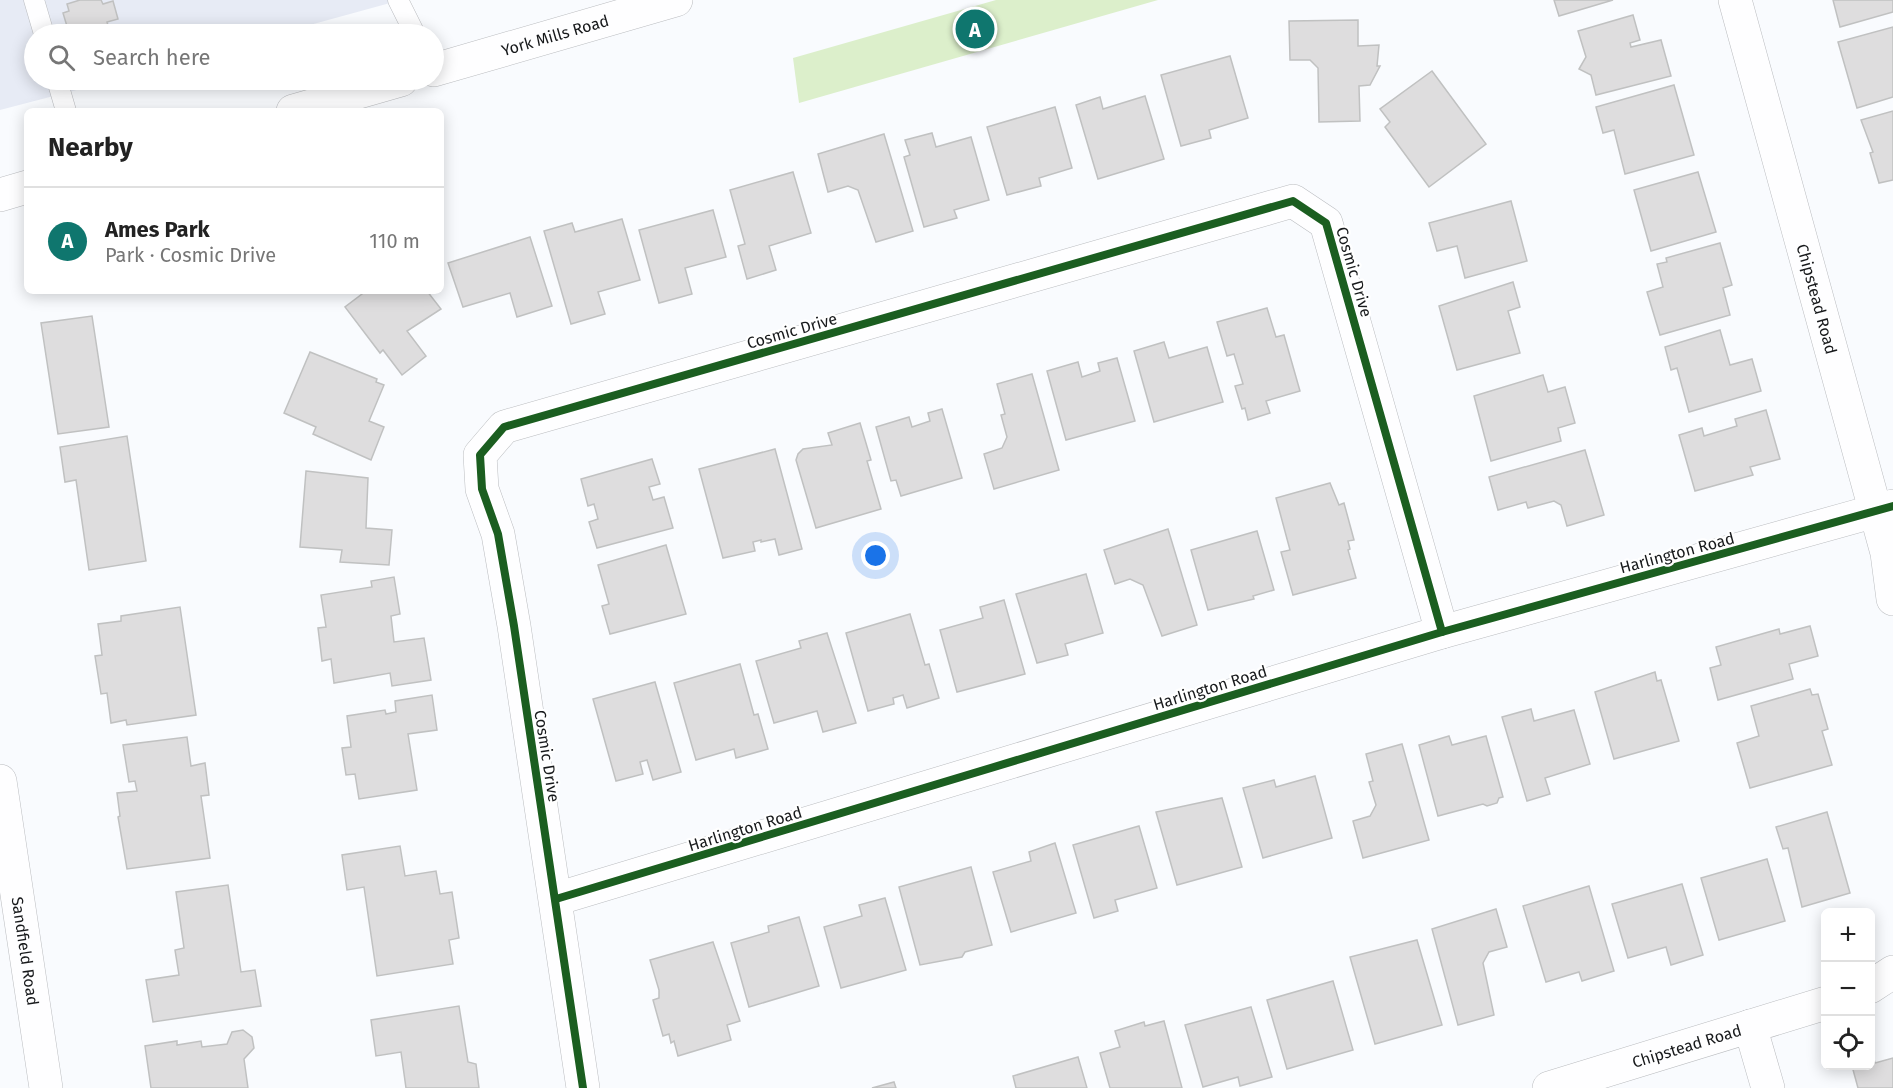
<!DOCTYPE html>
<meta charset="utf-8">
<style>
:root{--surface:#fff;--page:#f6f6f6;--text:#222;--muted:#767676;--line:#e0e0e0;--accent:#0f766e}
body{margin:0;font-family:"Fira Sans",sans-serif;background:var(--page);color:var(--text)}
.controls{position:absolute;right:18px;bottom:18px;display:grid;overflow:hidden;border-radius:9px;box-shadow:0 3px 15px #0003}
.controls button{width:54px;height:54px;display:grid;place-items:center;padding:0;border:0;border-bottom:2px solid var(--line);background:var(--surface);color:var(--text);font:30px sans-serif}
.you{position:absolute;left:876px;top:556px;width:21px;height:21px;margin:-15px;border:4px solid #fff;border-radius:50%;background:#1a73e8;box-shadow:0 0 0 9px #1a73e833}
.badge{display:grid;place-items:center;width:39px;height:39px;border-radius:50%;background:var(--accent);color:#fff;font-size:20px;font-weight:700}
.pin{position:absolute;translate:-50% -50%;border:3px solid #fff;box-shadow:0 2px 6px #0006}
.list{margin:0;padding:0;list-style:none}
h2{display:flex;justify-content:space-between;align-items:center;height:78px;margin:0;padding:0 24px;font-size:26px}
h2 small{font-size:20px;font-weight:400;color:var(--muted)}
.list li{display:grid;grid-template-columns:39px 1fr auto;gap:18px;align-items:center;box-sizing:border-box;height:108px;padding:0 24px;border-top:2px solid var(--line)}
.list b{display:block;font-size:22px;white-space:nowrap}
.list p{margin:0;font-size:20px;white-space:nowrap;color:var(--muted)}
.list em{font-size:20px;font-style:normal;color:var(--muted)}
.icon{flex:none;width:33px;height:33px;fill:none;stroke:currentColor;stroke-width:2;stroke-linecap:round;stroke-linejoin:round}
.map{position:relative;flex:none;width:1893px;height:1088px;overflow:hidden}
.search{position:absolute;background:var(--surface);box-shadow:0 3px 15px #0003;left:24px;top:24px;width:420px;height:66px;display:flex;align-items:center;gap:15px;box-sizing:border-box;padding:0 21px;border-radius:33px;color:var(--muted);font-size:22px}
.panel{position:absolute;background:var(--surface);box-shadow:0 3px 15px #0003;left:24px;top:108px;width:420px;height:186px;border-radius:9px}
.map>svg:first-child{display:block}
</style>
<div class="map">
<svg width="1893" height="1088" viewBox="0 0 1893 1088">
<rect width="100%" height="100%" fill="#f9fbfe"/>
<!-- built -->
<polygon fill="#e7ebf5" points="0,0 401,0 277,34 34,34 34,80 115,80 0,110"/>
<!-- green -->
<polygon fill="#dcefcb" points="996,0 1158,0 799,103 793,58"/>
<!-- building -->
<g fill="#deddde" stroke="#c0c1c1" stroke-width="1.5">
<polygon points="80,0 101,0 103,4 113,1 118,19 107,22 110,32 80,34 79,30 69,33 63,13 69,11 67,4"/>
<polygon points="1554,0 1613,0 1559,16"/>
<polygon points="1833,0 1893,0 1893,12 1840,27"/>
<polygon points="1633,15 1640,40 1630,43 1631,47 1661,40 1671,76 1596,95 1591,75 1579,69 1586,57 1578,31"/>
<polygon points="1358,20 1358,46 1379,45 1377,66 1380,66 1370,85 1359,86 1360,121 1319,122 1318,68 1310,60 1290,60 1289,21"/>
<polygon points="1893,27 1893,97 1857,108 1838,42"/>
<polygon points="1230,56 1248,118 1209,130 1211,138 1181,146 1161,75"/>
<polygon points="1432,71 1486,144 1429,187 1385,127 1390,122 1380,109"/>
<polygon points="1674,85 1694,155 1625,174 1614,130 1603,133 1596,107"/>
<polygon points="1145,96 1164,159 1098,179 1076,105 1100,97 1103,109"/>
<polygon points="1055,107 1072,168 1039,178 1041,186 1007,195 987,127"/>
<polygon points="1893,111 1893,180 1879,183 1870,153 1873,152 1861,120"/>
<polygon points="932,133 936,147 971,137 989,200 954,210 957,218 924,227 904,157 910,155 905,140"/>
<polygon points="884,134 913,231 876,242 858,190 848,186 828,192 818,154"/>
<polygon points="793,172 811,233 769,246 776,270 747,279 738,246 745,244 730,190"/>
<polygon points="1698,172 1716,232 1651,251 1634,190"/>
<polygon points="1511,201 1527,261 1465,278 1457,246 1437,251 1429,223"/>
<polygon points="713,210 726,257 685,268 692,294 659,303 639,230"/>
<polygon points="622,219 640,280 598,292 605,314 571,324 544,231 572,223 575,232"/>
<polygon points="530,237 552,306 517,317 510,293 463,307 448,263"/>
<polygon points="1720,243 1732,285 1723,288 1730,315 1660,335 1647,292 1663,287 1657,264 1667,262 1666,258"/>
<polygon points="1513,282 1520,307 1508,311 1520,353 1457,370 1439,306"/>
<polygon points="366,291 427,291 441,309 407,331 426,356 402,375 383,350 380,353 345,307"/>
<polygon points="1267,308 1276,337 1284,335 1300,391 1266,401 1270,413 1248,420 1245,408 1242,409 1235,386 1243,384 1234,354 1227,356 1217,322"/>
<polygon points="92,316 109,427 58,434 41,323"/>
<polygon points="1720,330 1730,365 1752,359 1761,391 1689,412 1677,368 1671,370 1665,347"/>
<polygon points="1164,342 1169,358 1207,347 1223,402 1154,422 1134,351"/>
<polygon points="310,352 377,379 376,382 384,385 369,421 384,427 371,460 313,434 316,427 284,413"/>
<polygon points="1117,358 1135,421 1066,440 1047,371 1078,362 1082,377 1100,371 1098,363"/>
<polygon points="1032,374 1059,470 994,489 984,454 1002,448 1007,437 1001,415 1005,414 997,384"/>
<polygon points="1543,375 1548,392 1565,387 1575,423 1558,428 1561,441 1491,461 1474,396"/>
<polygon points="942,409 962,478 901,496 896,480 891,481 876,427 909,417 912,427 930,421 928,413"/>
<polygon points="1766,410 1780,459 1750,467 1753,475 1695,491 1679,435 1702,428 1704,436 1737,426 1735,419"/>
<polygon points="860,423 871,460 867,461 881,509 816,528 796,460 798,454 803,449 832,445 828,433"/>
<polygon points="127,436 146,561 89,570 76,480 65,482 60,447"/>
<polygon points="775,449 802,549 779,555 775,539 761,542 761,540 753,542 755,551 723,558 699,469"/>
<polygon points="1585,450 1604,515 1567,526 1561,505 1554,501 1528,508 1526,502 1498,510 1489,477"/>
<polygon points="652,459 660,484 649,487 653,500 664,497 673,528 597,548 589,522 598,519 594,504 588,506 581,479"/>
<polygon points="306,471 368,478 366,528 392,530 389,565 340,562 342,550 300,547"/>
<polygon points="1330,483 1339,505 1344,503 1354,540 1348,541 1350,549 1348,550 1356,578 1293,595 1281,552 1290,550 1276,498"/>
<polygon points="1168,529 1197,625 1162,636 1143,585 1130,579 1115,584 1104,550"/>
<polygon points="1257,531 1274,590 1253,596 1254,599 1208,610 1191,550"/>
<polygon points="666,545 686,614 610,634 602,606 609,604 598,565"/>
<polygon points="1086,574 1103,633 1065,644 1068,655 1037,663 1016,594"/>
<polygon points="394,577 400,614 391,616 394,642 424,638 431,680 392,686 390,673 334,683 331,659 322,661 318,628 326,627 321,595 372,587 371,581"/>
<polygon points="1004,600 1025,674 957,692 940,630 983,618 980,607"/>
<polygon points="180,607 196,715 127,725 126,720 111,723 107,693 101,694 95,656 102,655 98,624 121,621 121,616"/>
<polygon points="910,614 925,665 929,664 939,698 907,708 903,695 893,698 894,704 868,711 846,633"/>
<polygon points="1810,626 1818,656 1789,664 1793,679 1718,700 1710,668 1721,665 1716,647 1779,629 1780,634"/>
<polygon points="827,633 856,723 823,732 817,711 774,723 756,661 801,648 799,641"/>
<polygon points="740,664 754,715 758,714 768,749 736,758 734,749 696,760 674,683"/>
<polygon points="1655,672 1657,681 1661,680 1679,741 1614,759 1595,692"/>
<polygon points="655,682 681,772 653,780 647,760 640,762 643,774 616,781 593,699"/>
<polygon points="1810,689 1812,695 1818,694 1828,729 1822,731 1832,765 1750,788 1737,743 1759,736 1751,706"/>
<polygon points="432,695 437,730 408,734 417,790 359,799 355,774 346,775 342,748 351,747 347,716 385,710 386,714 396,712 395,701"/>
<polygon points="1531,709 1534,721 1574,710 1590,764 1545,778 1550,794 1527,801 1502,717"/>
<polygon points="1449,736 1452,745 1486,736 1503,797 1499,798 1497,803 1487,806 1483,804 1438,816 1419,745"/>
<polygon points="187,737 191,766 205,763 209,795 201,796 210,858 127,869 118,817 120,816 117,793 137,791 135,781 129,782 123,745"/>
<polygon points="1402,744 1429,840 1363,858 1353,821 1370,816 1376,805 1369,782 1373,781 1366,754"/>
<polygon points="1315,776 1332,838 1263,858 1243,788 1274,780 1276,787"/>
<polygon points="1222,798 1242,867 1177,885 1156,812"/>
<polygon points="1827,812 1850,893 1802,907 1788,848 1783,849 1776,827"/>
<polygon points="1139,826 1157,888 1115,900 1118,911 1094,918 1073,845"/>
<polygon points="1055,843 1076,913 1011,932 993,872 1031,861 1029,852"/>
<polygon points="400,846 405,876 436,871 440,894 452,892 459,938 449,940 453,964 377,976 364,887 347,890 342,855"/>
<polygon points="1767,859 1785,921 1719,940 1701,878"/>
<polygon points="971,867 992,945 965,952 962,957 920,965 899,887"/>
<polygon points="1682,884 1703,955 1671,965 1666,947 1628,958 1612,904"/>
<polygon points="228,885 241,972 255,970 261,1006 153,1022 146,980 179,975 175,950 184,948 176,892"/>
<polygon points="1589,886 1614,971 1582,981 1579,972 1546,982 1523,906"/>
<polygon points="885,898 906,970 841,988 824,927 862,916 859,905"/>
<polygon points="1496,909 1507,947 1489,952 1483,963 1494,1015 1458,1025 1432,929"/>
<polygon points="799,917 819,986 749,1007 731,943 769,932 768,926"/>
<polygon points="1417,940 1442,1025 1375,1044 1350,957"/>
<polygon points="713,942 740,1021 727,1025 731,1040 678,1056 674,1041 671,1043 669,1034 663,1036 653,1000 659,998 659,990 650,960"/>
<polygon points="1333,981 1353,1050 1287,1069 1267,1000"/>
<polygon points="459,1006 468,1062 476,1064 479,1088 406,1088 401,1052 376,1056 371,1020"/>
<polygon points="1251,1007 1272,1077 1240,1086 1238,1077 1203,1087 1185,1025"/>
<polygon points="1164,1021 1182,1088 1110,1088 1100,1053 1120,1047 1115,1031 1144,1022 1145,1026"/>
<polygon points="243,1030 252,1037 254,1048 244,1059 248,1088 151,1088 145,1046 177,1041 177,1045 201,1041 202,1047 227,1044 232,1032"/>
<polygon points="1078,1057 1087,1088 1016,1088 1013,1076"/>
<polygon points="1893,1058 1893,1088 1858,1088 1852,1066 1870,1066 1870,1060 1874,1059 1875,1063"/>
<polygon points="894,1082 896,1088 872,1088"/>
</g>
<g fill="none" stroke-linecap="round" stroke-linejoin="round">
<!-- service casing -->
<g stroke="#bbbdc0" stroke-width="21">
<g id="service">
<polyline points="34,0 44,34"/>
<polyline points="398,0 415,34"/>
<polyline points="57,80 66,111"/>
</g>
</g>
<!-- minor casing -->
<g stroke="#bbbdc0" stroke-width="34">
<g id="minor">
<path id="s1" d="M1735 0 1887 553 1893 599"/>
<path id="s2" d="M0 781 46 1088"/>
<polyline points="556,899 1442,632 1893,506"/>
<polyline points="1870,987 1893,972"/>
<polyline points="1750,1026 1768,1088"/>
<polyline points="583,1088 514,626 498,534 482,489 480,455 504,427 1293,201 1326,223 1442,632"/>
<path id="s3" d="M1549 1088 1826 1003"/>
</g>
</g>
<!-- secondary casing -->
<g stroke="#bbbdc0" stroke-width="34">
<g id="secondary">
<path id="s4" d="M434 70 676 0"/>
<polyline points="293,111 401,80"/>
<polyline points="0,195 27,187"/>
</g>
</g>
<!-- service -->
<use href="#service" stroke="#fefeff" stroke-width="20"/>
<!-- minor -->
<use href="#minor" stroke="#fefeff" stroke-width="33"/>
<!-- secondary -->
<use href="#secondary" stroke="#fefeff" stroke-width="33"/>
<!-- cycleway casing -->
<g stroke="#fff" stroke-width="11">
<g id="cycleway">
<polyline points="556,899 1442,632 1893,506"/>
<polyline points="583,1088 514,626 498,534 482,489 480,455 504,427 1293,201 1326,223 1442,632"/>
</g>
</g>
<!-- cycleway -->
<use href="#cycleway" stroke="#1b5e20" stroke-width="8"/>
</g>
<g text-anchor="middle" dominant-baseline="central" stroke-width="4.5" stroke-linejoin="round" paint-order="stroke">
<!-- street labels -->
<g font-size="16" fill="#17191b" stroke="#fff">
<text stroke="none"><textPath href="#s4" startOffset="126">York Mills Road</textPath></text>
<text transform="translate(1354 272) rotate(74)">Cosmic Drive</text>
<text stroke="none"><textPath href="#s1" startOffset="310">Chipstead Road</textPath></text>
<text transform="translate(792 331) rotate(-16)">Cosmic Drive</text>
<text transform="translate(1677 553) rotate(-15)">Harlington Road</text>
<text transform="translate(1210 688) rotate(-17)">Harlington Road</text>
<text transform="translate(547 756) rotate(81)">Cosmic Drive</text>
<text transform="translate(745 829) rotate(-17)">Harlington Road</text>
<text stroke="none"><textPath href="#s2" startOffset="172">Sandfield Road</textPath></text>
<text stroke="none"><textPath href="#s3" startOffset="144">Chipstead Road</textPath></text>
</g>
</g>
</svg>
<div class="controls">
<button>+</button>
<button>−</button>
<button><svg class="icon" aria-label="locate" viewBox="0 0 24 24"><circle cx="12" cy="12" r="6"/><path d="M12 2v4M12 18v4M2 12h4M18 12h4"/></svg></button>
</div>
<div class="you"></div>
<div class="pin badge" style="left:975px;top:29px">A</div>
<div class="search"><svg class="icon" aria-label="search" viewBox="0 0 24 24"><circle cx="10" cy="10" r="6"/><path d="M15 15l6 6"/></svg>Search here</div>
<section class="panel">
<h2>Nearby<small></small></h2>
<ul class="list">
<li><span class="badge">A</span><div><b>Ames Park</b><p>Park · Cosmic Drive</p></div><em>110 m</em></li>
</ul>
</section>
</div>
